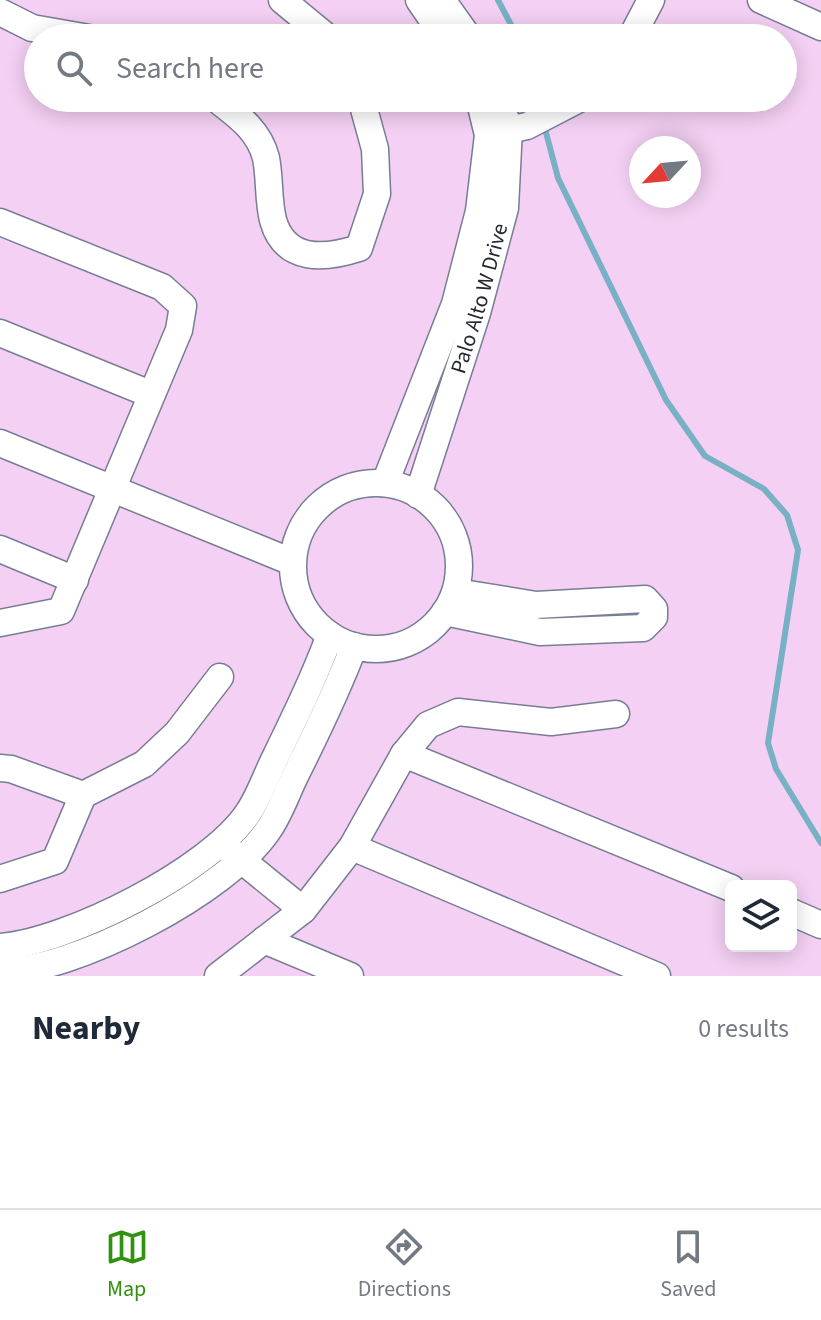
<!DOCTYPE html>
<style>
:root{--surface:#fff;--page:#f6f6f7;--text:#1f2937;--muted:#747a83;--line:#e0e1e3;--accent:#319210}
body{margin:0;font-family:"Source Sans 3",sans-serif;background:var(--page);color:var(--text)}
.controls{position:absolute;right:24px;bottom:24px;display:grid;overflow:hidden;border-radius:12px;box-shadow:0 4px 20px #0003}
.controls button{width:72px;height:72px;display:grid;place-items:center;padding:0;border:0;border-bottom:2px solid var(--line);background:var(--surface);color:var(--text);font:40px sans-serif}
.compass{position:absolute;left:629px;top:136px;width:72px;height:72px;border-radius:50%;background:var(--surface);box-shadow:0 4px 20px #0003;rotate:244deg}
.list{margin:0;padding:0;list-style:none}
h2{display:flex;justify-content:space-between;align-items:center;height:104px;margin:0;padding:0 32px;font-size:34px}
h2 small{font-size:26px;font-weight:400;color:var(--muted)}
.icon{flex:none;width:44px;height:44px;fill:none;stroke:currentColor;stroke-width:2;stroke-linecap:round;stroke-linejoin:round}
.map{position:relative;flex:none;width:821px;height:976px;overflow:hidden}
.search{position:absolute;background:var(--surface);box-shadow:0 4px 20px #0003;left:24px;right:24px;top:24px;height:88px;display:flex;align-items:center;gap:20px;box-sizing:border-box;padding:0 28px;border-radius:44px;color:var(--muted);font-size:30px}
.sheet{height:232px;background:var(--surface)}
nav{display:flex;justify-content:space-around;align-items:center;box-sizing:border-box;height:112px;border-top:2px solid var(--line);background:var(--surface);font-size:22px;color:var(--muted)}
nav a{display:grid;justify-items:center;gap:4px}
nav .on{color:var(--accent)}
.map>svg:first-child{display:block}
</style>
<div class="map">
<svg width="821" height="976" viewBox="0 0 821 976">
<rect width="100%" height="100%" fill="#e8edfc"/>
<!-- green -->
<path fill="#f4d0f4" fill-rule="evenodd" d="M0 0H821V976H0ZM38 38H783V98H38ZM641 148H689V196H641ZM731 886H791V946H731Z"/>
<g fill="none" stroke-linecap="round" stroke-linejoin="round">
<!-- stream -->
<g stroke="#77b1c3" stroke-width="6">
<polyline points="498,0 518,38"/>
<polyline points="544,125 558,178 666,400 705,456 764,489 787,515 798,550 768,743 776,769 821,843"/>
</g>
<!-- minor casing -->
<g stroke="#777d94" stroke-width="29">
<g id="minor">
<polyline points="282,0 328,38"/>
<polyline points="419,0 445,38"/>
<polyline points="442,0 469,38"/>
<polyline points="761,0 821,27"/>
<polyline points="0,12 32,28 89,38"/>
<polyline points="631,38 651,0"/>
<path d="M215 98C237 115 259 130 266 158 270 178 268 200 273 220 285 263 325 259 359 248L377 194 375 149 361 98"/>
<polyline points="493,133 527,126 581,98"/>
<polyline points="0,222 162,287 183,306 179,330 61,611 0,623"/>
<polyline points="0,333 150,394"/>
<polyline points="0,443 292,562"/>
<polyline points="385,483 455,304 479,211 488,135 479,98"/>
<circle cx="376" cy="566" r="83"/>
<path id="s1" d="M418 495 477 313 505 208 509 128 498 98"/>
<polyline points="0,549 75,580"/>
<polyline points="445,612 540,632 643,628 654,617 654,609 645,599 536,605 456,592"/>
<polyline points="616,714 551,722 458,712 428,725 404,754 731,888"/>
<polyline points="0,768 11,769 83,795"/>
<polyline points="352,847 657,976"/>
<polyline points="0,879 55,861 83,795 144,764 177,733 220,677"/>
<polyline points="303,910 352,847 404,754"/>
<polyline points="791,912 821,925"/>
<polyline points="264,940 350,976"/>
<path d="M0 947C68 942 210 870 248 813 259 797 266 776 275 758 295 717 314 678 330 635"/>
<path d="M0 971C72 973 229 891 269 829 280 813 287 792 296 774 317 732 337 691 354 646"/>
<polyline points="218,976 303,910 228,849"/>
</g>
</g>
<!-- minor -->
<use href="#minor" stroke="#fff" stroke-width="26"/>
</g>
<g text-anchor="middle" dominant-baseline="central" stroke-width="8" stroke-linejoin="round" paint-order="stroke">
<!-- street labels -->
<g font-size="22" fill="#252831" stroke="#fff">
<text stroke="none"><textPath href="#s1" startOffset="206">Palo Alto W Drive</textPath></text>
</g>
</g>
</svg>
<div class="controls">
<button><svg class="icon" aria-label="layers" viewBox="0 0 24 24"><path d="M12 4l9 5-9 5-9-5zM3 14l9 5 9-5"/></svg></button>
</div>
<svg class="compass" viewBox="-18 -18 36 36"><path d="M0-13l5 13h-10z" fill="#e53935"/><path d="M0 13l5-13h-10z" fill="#747a83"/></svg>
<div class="search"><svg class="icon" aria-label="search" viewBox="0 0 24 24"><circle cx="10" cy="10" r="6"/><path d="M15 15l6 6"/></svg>Search here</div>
</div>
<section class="sheet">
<h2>Nearby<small>0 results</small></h2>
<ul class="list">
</ul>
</section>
<nav>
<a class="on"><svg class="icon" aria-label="map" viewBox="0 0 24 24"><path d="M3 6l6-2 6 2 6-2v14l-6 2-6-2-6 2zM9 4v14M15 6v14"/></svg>Map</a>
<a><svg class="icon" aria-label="directions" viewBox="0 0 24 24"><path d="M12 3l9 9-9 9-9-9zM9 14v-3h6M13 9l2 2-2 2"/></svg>Directions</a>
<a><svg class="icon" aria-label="saved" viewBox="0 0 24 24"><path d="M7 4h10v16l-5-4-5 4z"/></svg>Saved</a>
</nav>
